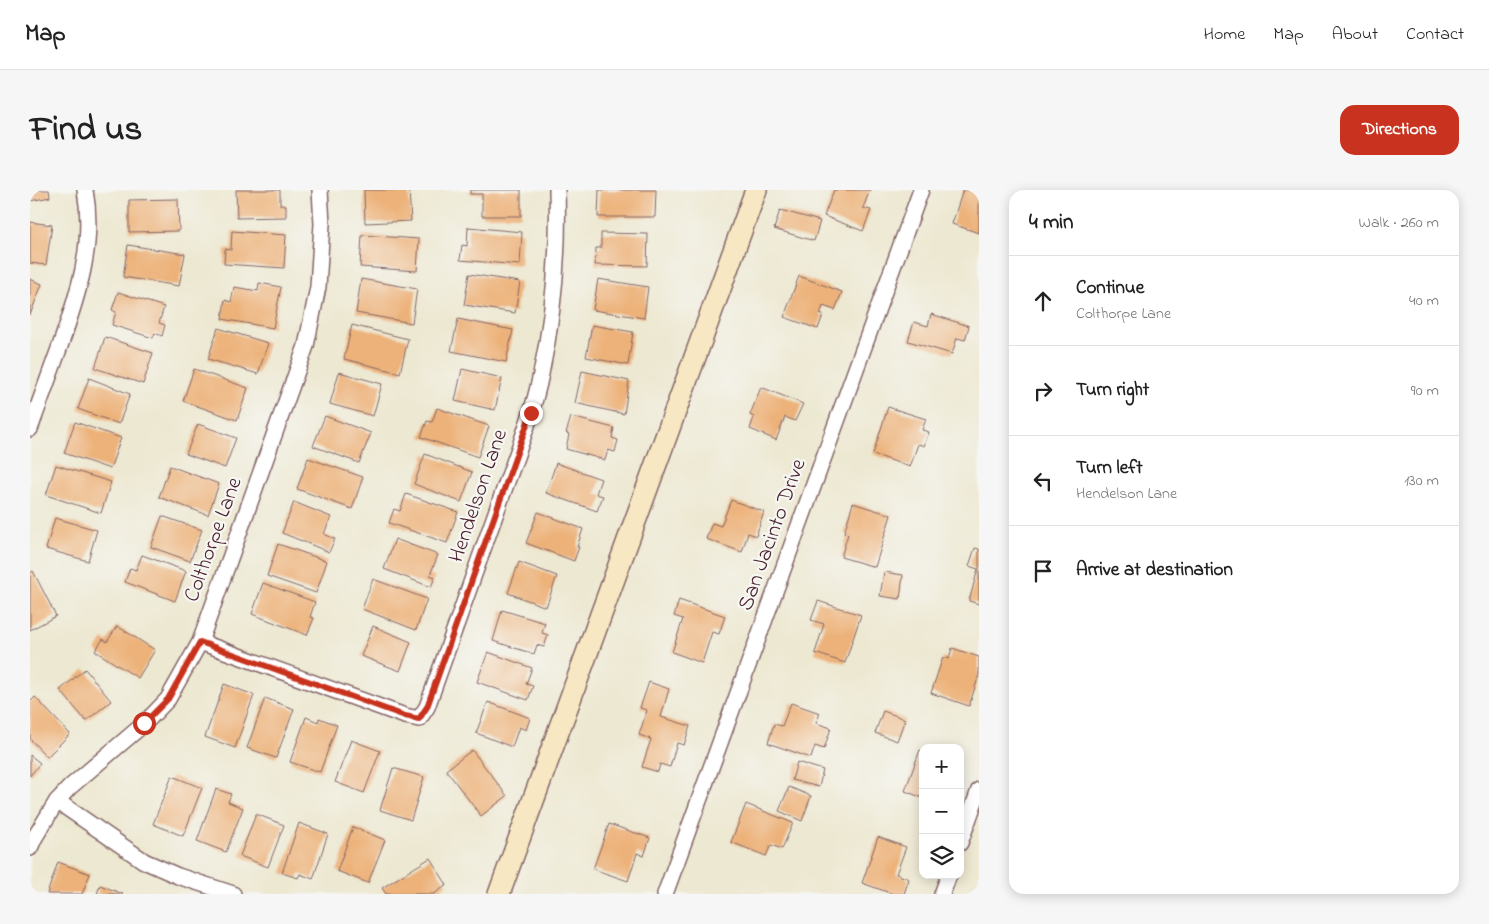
<!DOCTYPE html>
<meta charset="utf-8">
<style>
:root{--surface:#fff;--page:#f6f6f6;--text:#222;--muted:#767676;--line:#e0e0e0;--accent:#c8321e}
body{margin:0;font-family:"Indie Flower",sans-serif;background:var(--page);color:var(--text)}
.controls{position:absolute;right:15px;bottom:15px;display:grid;overflow:hidden;border-radius:10px;box-shadow:0 2px 12px #0003}
.controls button{width:45px;height:45px;display:grid;place-items:center;padding:0;border:0;border-bottom:1px solid var(--line);background:var(--surface);color:var(--text);font:25px sans-serif}
.stop{position:absolute;width:15px;height:15px;margin:-11px;border:4px solid #c8321e;border-radius:50%;background:#fff}
.stop.end{background:#c8321e;border-color:#fff;box-shadow:0 1px 5px #0008}
.list{margin:0;padding:0;list-style:none}
h2{display:flex;justify-content:space-between;align-items:center;height:65px;margin:0;padding:0 20px;font-size:21px}
h2 small{font-size:16px;font-weight:400;color:var(--muted)}
.list li{display:grid;grid-template-columns:32px 1fr auto;gap:15px;align-items:center;box-sizing:border-box;height:90px;padding:0 20px;border-top:1px solid var(--line)}
.list b{display:block;font-size:19px;white-space:nowrap}
.list p{margin:0;font-size:16px;white-space:nowrap;color:var(--muted)}
.list em{font-size:16px;font-style:normal;color:var(--muted)}
.icon{flex:none;width:28px;height:28px;fill:none;stroke:currentColor;stroke-width:2;stroke-linecap:round;stroke-linejoin:round}
.map{position:relative;flex:none;width:949px;height:704px;overflow:hidden;border-radius:15px}
header{display:flex;align-items:center;gap:30px;box-sizing:border-box;height:70px;padding:0 25px;background:var(--surface);border-bottom:1px solid var(--line)}
header strong{font-size:24px}
nav{display:flex;gap:28px;margin-inline-start:auto;font-size:18px}
.intro{display:flex;align-items:center;justify-content:space-between;box-sizing:border-box;height:120px;padding:0 30px}
h1{margin:0;font-size:35px}
.button{padding:12px 22px;border-radius:15px;background:var(--accent);color:#fff;font-size:18px;font-weight:700}
main{display:flex;gap:30px;padding:0 30px}
aside{flex:1;background:var(--surface);border-radius:15px;box-shadow:0 2px 12px #0003}
.map>svg:first-child{display:block}
</style>
<header>
<strong>Map</strong>
<nav><a>Home</a><a>Map</a><a>About</a><a>Contact</a></nav>
</header>
<div class="intro"><h1>Find us</h1><a class="button">Directions</a></div>
<main>
<div class="map">
<svg width="949" height="704" viewBox="0 0 949 704">
<rect width="100%" height="100%" fill="#f6f6f2"/>
<filter id="ink" filterUnits="userSpaceOnUse"><feTurbulence type="fractalNoise" baseFrequency=".02" numOctaves="2"/><feDisplacementMap in="SourceGraphic" scale="10" xChannelSelector="R" yChannelSelector="G"/><feConvolveMatrix kernelMatrix="1 2 1 2 8 2 1 2 1" color-interpolation-filters="sRGB"/></filter>
<filter id="wash" filterUnits="userSpaceOnUse"><feTurbulence type="fractalNoise" baseFrequency=".0096" numOctaves="4" result="noise"/><feDisplacementMap in="SourceGraphic" scale="20" xChannelSelector="R" yChannelSelector="G"/><feGaussianBlur stdDeviation="1.12" result="paint"/><feColorMatrix in="noise" values="0 0 0 0 0 0 0 0 0 0 0 0 0 0 0 0 0 1.4 0 .05"/><feComposite in="paint" operator="in"/></filter>
<g filter="url(#wash)">
<rect width="100%" height="100%" fill="#ede8d1"/>
<g id="blocks">
<!-- building -->
<g fill="#edb27a">
<polygon points="0,0 19,0 20,7 0,11"/>
<polygon points="206,0 250,0 250,15 256,15 256,27 207,28"/>
<polygon points="334,0 379,0 381,31 335,33"/>
<polygon points="440,0 491,0 491,26 452,26 452,4 440,4"/>
<polygon points="569,0 626,0 625,27 568,27"/>
<polygon points="804,0 840,0 833,18 841,20 833,41 794,26"/>
<polygon points="933,0 949,0 949,43 922,34"/>
<polygon points="148,9 149,41 99,42 99,10"/>
<polygon points="750,20 790,31 784,51 744,39"/>
<polygon points="0,32 22,35 16,75 0,73"/>
<polygon points="438,37 492,42 490,75 430,70 432,55 437,56"/>
<polygon points="202,41 256,45 254,78 194,74 195,59 201,60"/>
<polygon points="571,43 618,44 617,76 565,75 566,58 571,58"/>
<polygon points="332,45 389,49 387,81 330,77"/>
<polygon points="98,55 155,64 149,96 93,87"/>
<polygon points="439,84 490,92 485,123 434,115"/>
<polygon points="769,86 812,102 805,120 793,116 790,124 793,125 788,139 754,127"/>
<polygon points="0,89 12,94 0,125"/>
<polygon points="331,89 387,99 382,133 326,123"/>
<polygon points="568,89 618,97 614,128 563,120"/>
<polygon points="229,93 251,97 243,138 192,129 195,110 201,112 204,97 228,101"/>
<polygon points="88,102 134,117 129,133 135,135 132,146 125,143 123,148 82,135 86,122 82,120"/>
<polygon points="901,124 939,136 935,150 927,148 922,164 878,151 884,132 898,136"/>
<polygon points="428,129 483,140 476,172 421,161"/>
<polygon points="322,135 378,149 370,183 314,169"/>
<polygon points="562,135 603,142 598,175 556,167"/>
<polygon points="188,138 238,153 228,184 178,169"/>
<polygon points="75,147 123,163 113,194 65,178"/>
<polygon points="164,179 218,198 207,230 153,211"/>
<polygon points="432,179 472,188 465,220 425,211"/>
<polygon points="552,181 599,191 594,224 545,213"/>
<polygon points="309,182 352,194 343,226 300,214"/>
<polygon points="59,188 100,204 89,234 48,219"/>
<polygon points="731,197 773,214 765,231 755,227 746,250 720,239 724,227 720,225"/>
<polygon points="858,217 896,229 892,240 899,242 894,256 888,254 880,277 843,264"/>
<polygon points="407,218 459,236 448,267 391,247 397,231 402,232"/>
<polygon points="295,226 341,243 329,273 283,256"/>
<polygon points="541,227 584,238 582,248 588,250 585,262 578,260 575,270 536,259 539,244 536,243"/>
<polygon points="45,232 91,248 80,279 34,263"/>
<polygon points="168,234 206,248 195,278 156,264"/>
<polygon points="395,264 442,282 431,312 384,294"/>
<polygon points="278,268 333,287 322,319 267,299"/>
<polygon points="526,273 571,289 566,304 573,306 567,321 516,303"/>
<polygon points="26,275 81,292 71,323 16,305"/>
<polygon points="140,276 189,294 178,325 129,307"/>
<polygon points="376,304 428,322 417,353 359,333 364,319 370,321"/>
<polygon points="701,310 734,322 726,346 718,343 712,362 676,349 682,333 691,336"/>
<polygon points="264,312 301,327 294,344 305,349 299,362 252,343"/>
<polygon points="823,313 861,325 845,377 811,367 818,344 814,343"/>
<polygon points="508,322 553,339 547,357 549,357 544,371 496,353"/>
<polygon points="132,326 172,340 160,371 121,357"/>
<polygon points="25,328 67,340 58,371 16,359"/>
<polygon points="365,349 408,365 400,385 405,387 401,397 354,379"/>
<polygon points="248,354 297,371 286,403 237,386"/>
<polygon points="945,358 949,359 949,414 939,411 948,379 939,376"/>
<polygon points="112,365 156,381 145,411 95,392 100,378 106,380"/>
<polygon points="489,372 527,386 516,417 478,403"/>
<polygon points="3,381 26,426 0,440 0,383"/>
<polygon points="854,382 873,385 870,409 850,406"/>
<polygon points="343,389 397,409 386,440 332,419"/>
<polygon points="233,393 285,412 280,427 284,428 277,445 222,424"/>
<polygon points="649,410 695,426 689,444 682,442 672,473 642,462 653,429 644,426"/>
<polygon points="788,411 831,425 815,473 785,463 794,434 781,430"/>
<polygon points="472,420 515,433 512,443 518,445 514,457 507,455 504,464 463,451"/>
<polygon points="87,436 125,460 108,488 65,461 73,449 77,452"/>
<polygon points="343,436 381,452 370,481 331,466"/>
<polygon points="922,458 949,467 949,485 939,516 901,503 913,467 919,469"/>
<polygon points="458,462 502,478 496,494 503,496 498,510 447,492"/>
<polygon points="55,479 81,511 56,531 30,500"/>
<polygon points="619,492 639,499 631,527 660,536 654,555 647,553 640,577 630,574 628,582 612,577 621,549 609,545 617,520 610,518"/>
<polygon points="194,494 224,505 205,558 175,547"/>
<polygon points="5,507 40,544 17,567 0,549 0,512"/>
<polygon points="235,508 264,519 246,568 217,558"/>
<polygon points="458,512 500,528 496,540 489,537 482,557 446,543"/>
<polygon points="761,513 790,523 786,533 801,538 794,559 785,556 781,568 738,553 744,534 752,536"/>
<polygon points="853,521 875,529 867,551 845,543"/>
<polygon points="276,527 288,532 289,528 307,535 290,582 260,572"/>
<polygon points="321,550 350,561 334,603 305,592"/>
<polygon points="442,560 477,606 451,626 416,580"/>
<polygon points="890,560 893,561 893,608 875,601"/>
<polygon points="0,565 10,573 0,586"/>
<polygon points="767,572 793,580 789,597 762,590"/>
<polygon points="363,578 394,587 381,630 350,620"/>
<polygon points="142,586 172,598 153,646 123,634"/>
<polygon points="759,597 781,606 772,631 749,621"/>
<polygon points="186,599 201,604 198,612 213,618 196,662 167,651"/>
<polygon points="716,614 763,633 752,659 741,655 736,666 701,652"/>
<polygon points="226,624 254,635 238,677 210,666"/>
<polygon points="269,633 298,644 283,689 270,684 268,688 252,683"/>
<polygon points="579,634 620,648 614,666 607,663 598,691 563,679"/>
<polygon points="323,637 355,650 338,693 307,681"/>
<polygon points="848,647 876,657 866,684 879,689 874,704 863,704 832,693"/>
<polygon points="400,668 417,695 404,704 356,704 352,698"/>
<polygon points="28,672 60,684 52,704 17,704"/>
<polygon points="70,695 93,704 67,704"/>
</g>
</g>
</g>
<g filter="url(#ink)">
<use href="#blocks" fill-opacity="0" stroke="#836565" stroke-width="1"/>
<g fill="none" stroke-linecap="round" stroke-linejoin="round">
<!-- street casing -->
<g stroke="#836565" stroke-width="18">
<g id="street">
<path d="M0 239C10 211 20 183 30 156 48 105 65 54 55 0"/>
<path d="M170 452 375 526 389 529 397 517C421 449 445 382 469 314 484 271 502 228 511 184 524 123 529 62 527 0"/>
<polyline points="27,611 114,671 148,686 203,704"/>
<polyline points="930,653 949,600"/>
<polyline points="0,658 5,647 27,611 40,597 115,533 138,509 170,452 276,156 288,97 292,34 290,0"/>
<polyline points="635,704 891,0"/>
<polyline points="912,704 919,685"/>
</g>
</g>
<!-- secondary casing -->
<g stroke="#836565" stroke-width="24">
<polyline id="secondary" points="469,704 726,0"/>
</g>
<!-- street -->
<use href="#street" stroke="#fff" stroke-width="15"/>
<!-- secondary -->
<use href="#secondary" stroke="#f7e8c3" stroke-width="21"/>
</g>
</g>
<g fill="none" stroke-linecap="round" stroke-linejoin="round" filter="url(#ink)">
<!-- route -->
<polyline stroke="#c8321e" stroke-width="6" points="114,533 138,509 170,452 375,526 389,529 397,517 501,223"/>
</g>
<g text-anchor="middle" dominant-baseline="central" stroke-width="4.5" stroke-linejoin="round" paint-order="stroke">
<!-- street labels -->
<g font-size="22" fill="#4a1f2b" stroke="#f6f6f2">
<text transform="translate(449 306) rotate(-71)">Hendelson Lane</text>
<text transform="translate(743 345) rotate(-70)">San Jacinto Drive</text>
<text transform="translate(184 350) rotate(-70)">Colthorpe Lane</text>
</g>
</g>
</svg>
<div class="controls">
<button>+</button>
<button>−</button>
<button><svg class="icon" aria-label="layers" viewBox="0 0 24 24"><path d="M12 4l9 5-9 5-9-5zM3 14l9 5 9-5"/></svg></button>
</div>
<div class="stop" style="left:114px;top:533px"></div>
<div class="stop end" style="left:501px;top:223px"></div>
</div>
<aside>
<h2>4 min<small>Walk · 260 m</small></h2>
<ul class="list">
<li><svg class="icon" aria-label="ahead" viewBox="0 0 24 24"><path d="M12 20V5M6 11l6-6 6 6"/></svg><div><b>Continue</b><p>Colthorpe Lane</p></div><em>40 m</em></li>
<li><svg class="icon" aria-label="right" viewBox="0 0 24 24"><path d="M7 20v-9h11M14 6l5 5-5 5"/></svg><div><b>Turn right</b></div><em>90 m</em></li>
<li><svg class="icon" aria-label="left" viewBox="0 0 24 24"><path d="M17 20v-9H6M10 6l-5 5 5 5"/></svg><div><b>Turn left</b><p>Hendelson Lane</p></div><em>130 m</em></li>
<li><svg class="icon" aria-label="arrive" viewBox="0 0 24 24"><path d="M6 21V4h12l-3 4 3 4H6"/></svg><div><b>Arrive at destination</b></div></li>
</ul>
</aside>
</main>
